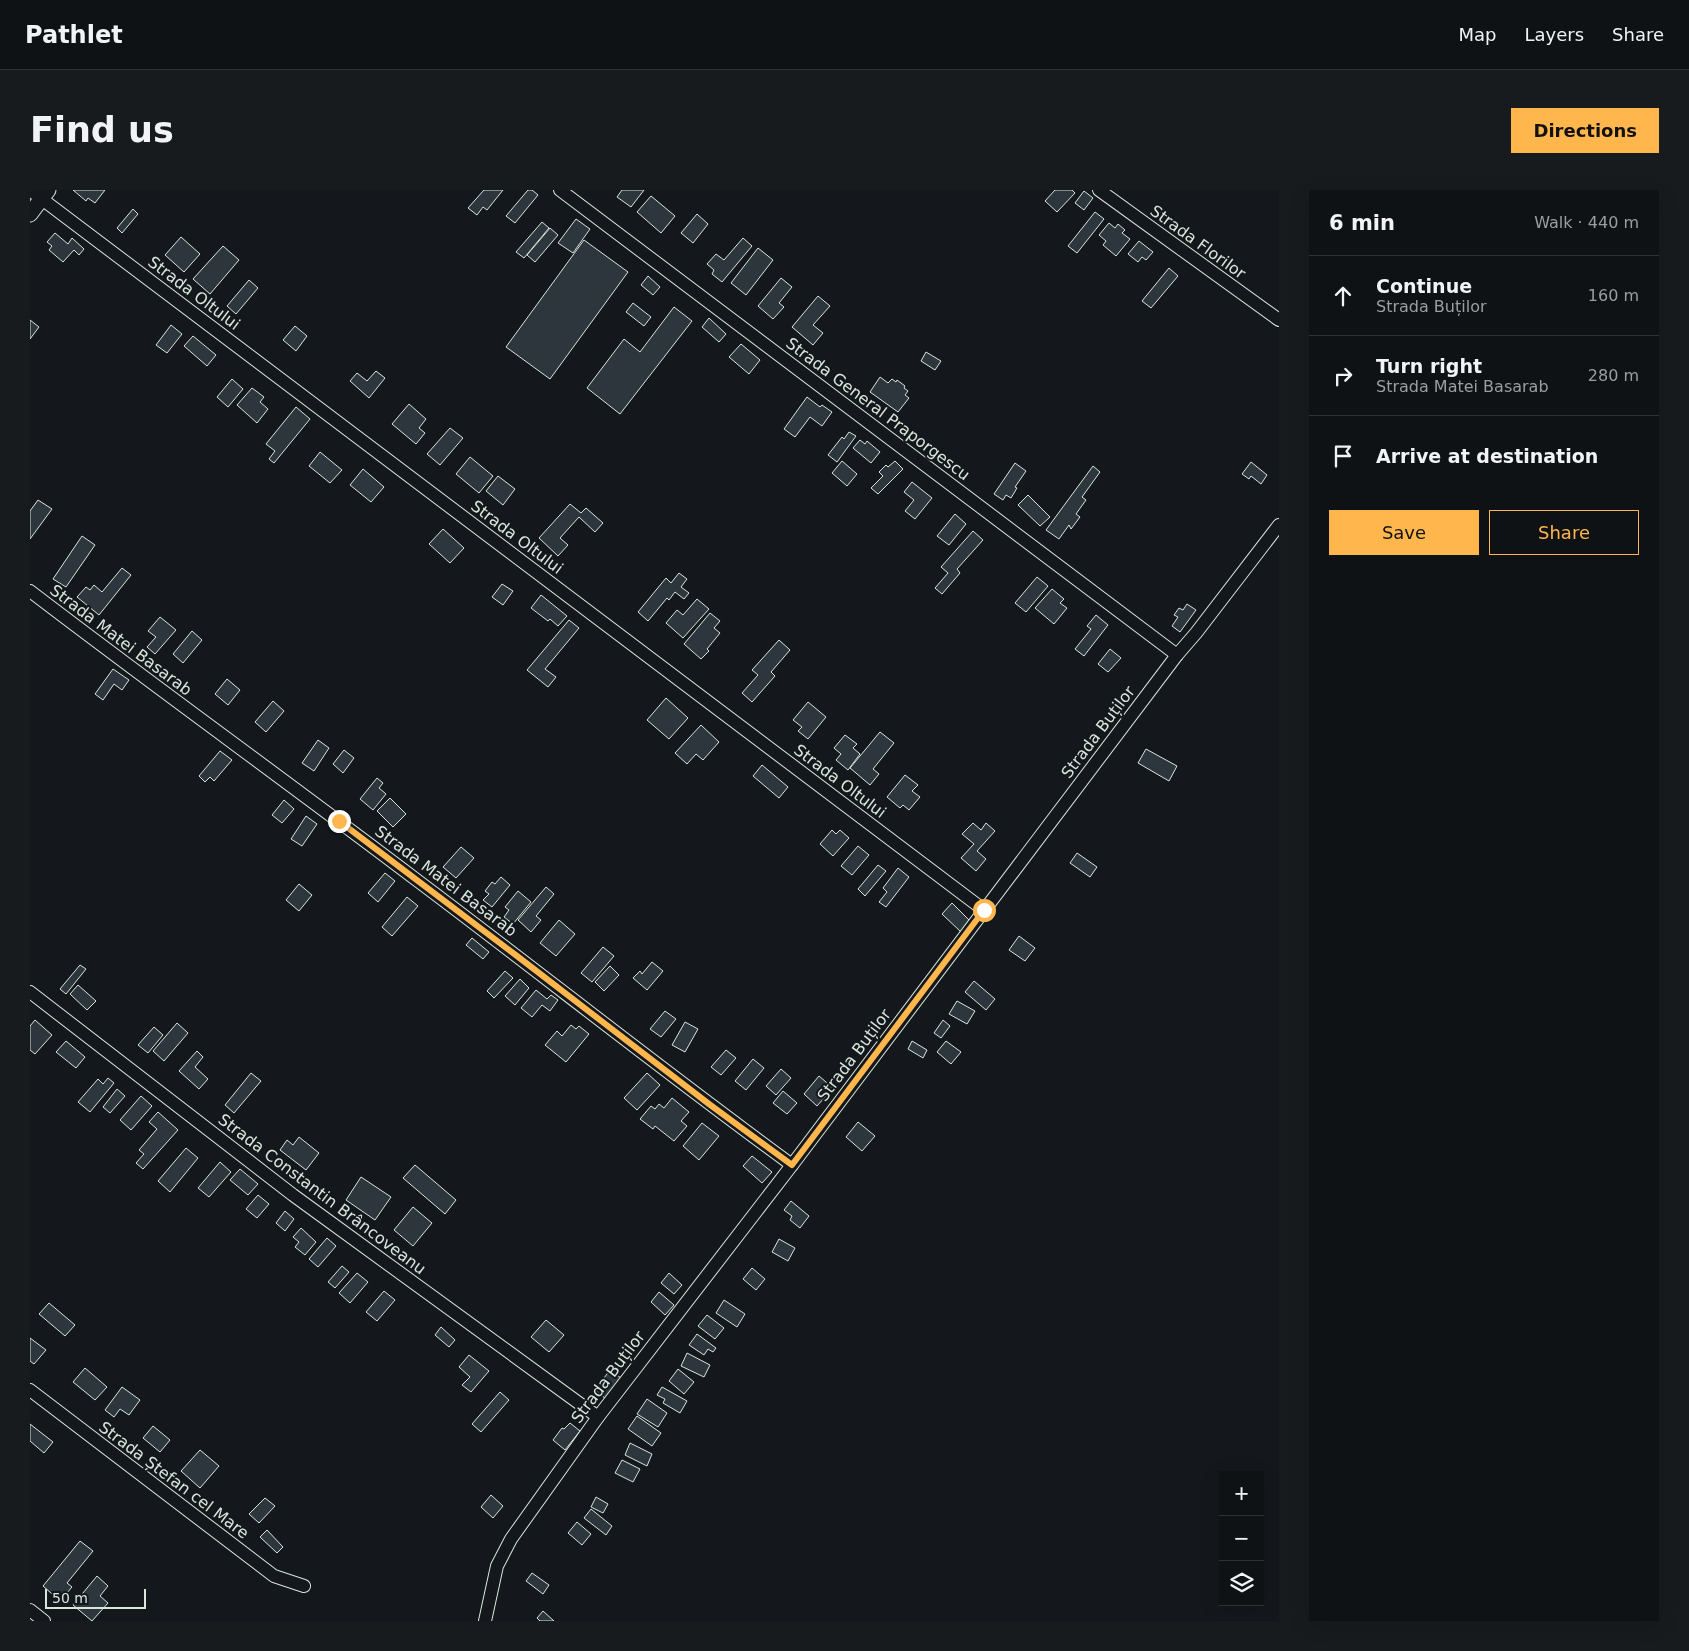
<!DOCTYPE html>
<meta charset="utf-8">
<style>
:root{--surface:#0f1215;--page:#181b1e;--text:#f1f3f6;--muted:#9b9ea0;--line:#2f3234;--accent:#ffb74d}
body{margin:0;font-family:"DejaVu Sans",sans-serif;background:var(--page);color:var(--text)}
.controls{position:absolute;right:15px;bottom:15px;display:grid;overflow:hidden;border-radius:0px;box-shadow:0 5px 20px #0002}
.controls button{width:45px;height:45px;display:grid;place-items:center;padding:0;border:0;border-bottom:1px solid var(--line);background:var(--surface);color:var(--text);font:25px sans-serif}
.scale{position:absolute;left:15px;bottom:12px;width:101px;box-sizing:border-box;padding-left:5px;border:2px solid #d8e6dc;border-top:0;font-size:14px;line-height:18px;white-space:nowrap;color:#d8e6dc;-webkit-text-stroke:4px #14181c;paint-order:stroke}
.stop{position:absolute;width:15px;height:15px;margin:-11px;border:4px solid #ffb74d;border-radius:50%;background:#fff}
.stop.end{background:#ffb74d;border-color:#fff;box-shadow:0 1px 5px #0008}
.list{margin:0;padding:0;list-style:none}
h2{display:flex;justify-content:space-between;align-items:center;height:65px;margin:0;padding:0 20px;font-size:21px}
h2 small{font-size:16px;font-weight:400;color:var(--muted)}
.list li{display:grid;grid-template-columns:32px 1fr auto;gap:15px;align-items:center;box-sizing:border-box;height:80px;padding:0 20px;border-top:1px solid var(--line)}
.list b{display:block;font-size:19px;white-space:nowrap}
.list p{margin:0;font-size:16px;white-space:nowrap;color:var(--muted)}
.list em{font-size:16px;font-style:normal;color:var(--muted)}
.actions{display:flex;gap:10px;padding:15px 20px}
.actions a{flex:1;padding:11px 0;border:1px solid var(--accent);border-radius:0px;text-align:center;font-size:18px;color:var(--accent)}
.actions .main{background:var(--accent);color:#111}
.icon{flex:none;width:28px;height:28px;fill:none;stroke:currentColor;stroke-width:2;stroke-linecap:round;stroke-linejoin:round}
.map{position:relative;flex:none;width:1249px;height:1431px;overflow:hidden;border-radius:0px}
header{display:flex;align-items:center;gap:30px;box-sizing:border-box;height:70px;padding:0 25px;background:var(--surface);border-bottom:1px solid var(--line)}
header strong{font-size:24px}
nav{display:flex;gap:28px;margin-inline-start:auto;font-size:18px}
.intro{display:flex;align-items:center;justify-content:space-between;box-sizing:border-box;height:120px;padding:0 30px}
h1{margin:0;font-size:35px}
.button{padding:12px 22px;border-radius:0px;background:var(--accent);color:#111;font-size:18px;font-weight:700}
main{display:flex;gap:30px;padding:0 30px}
aside{flex:1;background:var(--surface);border-radius:0px;box-shadow:0 5px 20px #0002}
.map>svg:first-child{display:block}
</style>
<header>
<strong>Pathlet</strong>
<nav><a>Map</a><a>Layers</a><a>Share</a></nav>
</header>
<div class="intro"><h1>Find us</h1><a class="button">Directions</a></div>
<main>
<div class="map">
<svg width="1249" height="1431" viewBox="0 0 1249 1431">
<rect width="100%" height="100%" fill="#14181c"/>
<!-- building -->
<g fill="#2c363c" stroke="#d8e6dc">
<polygon points="43,0 75,0 65,13 58,8 56,11"/>
<polygon points="454,0 473,0 457,20 453,17 447,25 438,18"/>
<polygon points="498,0 502,0 508,5 485,33 476,26"/>
<polygon points="592,0 614,0 601,17 587,7"/>
<polygon points="1025,0 1042,0 1045,3 1027,22 1015,11"/>
<polygon points="1054,1 1063,8 1054,20 1045,13"/>
<polygon points="621,6 645,26 631,43 607,22"/>
<polygon points="103,19 108,24 92,43 87,38"/>
<polygon points="1065,22 1074,29 1047,63 1038,56"/>
<polygon points="667,24 678,34 663,53 651,43"/>
<polygon points="546,29 560,39 543,63 528,53"/>
<polygon points="512,32 519,38 494,68 486,62"/>
<polygon points="1079,33 1085,38 1088,34 1095,40 1092,43 1100,49 1086,66 1073,55 1076,51 1069,45"/>
<polygon points="520,38 528,45 505,72 497,65"/>
<polygon points="25,43 38,54 42,48 54,59 49,65 44,60 33,72 19,60 22,56 17,52"/>
<polygon points="151,47 170,64 154,82 135,65"/>
<polygon points="713,48 722,56 692,92 682,84 684,80 677,74 686,64 694,70"/>
<polygon points="554,50 598,82 520,189 476,157"/>
<polygon points="1109,51 1123,62 1116,70 1112,67 1108,72 1098,64"/>
<polygon points="193,56 209,70 180,104 163,89"/>
<polygon points="728,58 743,70 716,105 701,93"/>
<polygon points="1139,78 1148,86 1121,118 1112,111"/>
<polygon points="618,86 630,97 623,105 611,95"/>
<polygon points="751,88 762,97 749,113 754,117 743,129 728,116"/>
<polygon points="219,90 228,98 206,124 197,116"/>
<polygon points="788,106 800,116 783,135 793,143 783,155 762,137"/>
<polygon points="603,113 621,127 614,136 596,122"/>
<polygon points="644,117 662,131 590,224 557,198 594,149 610,162"/>
<polygon points="679,128 696,144 689,152 672,137"/>
<polygon points="0,130 9,137 0,149"/>
<polygon points="141,135 152,144 137,163 126,155"/>
<polygon points="265,136 277,146 266,161 253,150"/>
<polygon points="163,146 186,165 177,176 154,156"/>
<polygon points="711,154 730,170 719,184 699,167"/>
<polygon points="896,162 911,171 905,180 891,171"/>
<polygon points="346,181 355,188 339,208 320,191 327,183 337,191"/>
<polygon points="850,187 858,193 862,189 866,192 867,190 875,196 874,198 878,201 875,205 879,208 868,222 840,202"/>
<polygon points="202,189 213,199 198,217 187,207"/>
<polygon points="222,198 234,207 230,212 238,219 227,233 207,215"/>
<polygon points="777,207 790,217 792,215 802,222 792,236 780,227 765,247 754,239"/>
<polygon points="379,214 396,229 389,238 395,243 386,254 362,234"/>
<polygon points="266,217 280,229 244,273 239,269 245,261 236,254"/>
<polygon points="420,238 433,248 410,275 397,264"/>
<polygon points="819,242 826,246 807,272 798,265 812,247 814,249"/>
<polygon points="830,250 835,254 837,251 850,262 841,273 823,258"/>
<polygon points="290,262 312,280 300,293 279,276"/>
<polygon points="440,267 463,286 449,303 426,284"/>
<polygon points="812,271 827,284 817,296 802,283"/>
<polygon points="865,271 873,279 848,304 841,298 853,286 849,282 856,275 858,277"/>
<polygon points="1221,272 1237,285 1231,294 1221,286 1219,289 1212,284"/>
<polygon points="985,273 996,281 985,297 987,298 981,308 976,305 973,310 964,304"/>
<polygon points="1063,276 1070,282 1052,307 1056,310 1046,324 1050,327 1041,339 1039,335 1029,349 1016,340"/>
<polygon points="333,279 354,297 341,312 320,295"/>
<polygon points="468,286 485,299 473,315 456,301"/>
<polygon points="882,292 902,308 885,329 875,321 884,310 874,302"/>
<polygon points="998,305 1020,327 1010,336 988,315"/>
<polygon points="8,310 22,319 0,349 0,321"/>
<polygon points="540,314 551,323 556,318 573,333 565,342 549,327 530,348 538,355 528,366 509,348"/>
<polygon points="925,324 936,334 919,355 907,346"/>
<polygon points="413,339 434,358 420,373 399,354"/>
<polygon points="943,341 953,350 927,379 930,383 912,404 905,398 918,383 911,377"/>
<polygon points="52,346 65,355 36,397 23,389"/>
<polygon points="92,378 101,385 69,425 47,407 56,397 60,400 64,395 72,402"/>
<polygon points="649,383 657,389 651,397 659,403 654,409 645,402 639,410 637,408 618,431 608,422 636,388 641,393"/>
<polygon points="1007,387 1018,396 996,422 985,413"/>
<polygon points="472,394 483,401 473,415 462,407"/>
<polygon points="1022,399 1034,409 1030,413 1037,418 1024,434 1005,418"/>
<polygon points="511,405 537,426 528,436 520,429 518,431 501,418"/>
<polygon points="667,409 679,419 653,448 636,433 647,420 653,425"/>
<polygon points="1157,414 1166,420 1150,442 1142,436 1148,427 1144,425 1149,418 1153,420"/>
<polygon points="680,423 690,431 684,438 690,443 677,459 679,461 671,469 654,454"/>
<polygon points="1066,425 1078,435 1054,466 1045,459 1061,439 1057,436"/>
<polygon points="130,427 146,440 125,464 117,457 126,447 118,441"/>
<polygon points="539,430 549,438 515,479 526,487 518,497 497,480"/>
<polygon points="162,441 172,450 153,473 143,464"/>
<polygon points="749,450 760,460 741,482 745,486 722,512 712,503 728,485 722,480"/>
<polygon points="1080,459 1091,468 1078,482 1068,474"/>
<polygon points="83,479 99,490 92,500 84,494 73,510 65,504"/>
<polygon points="197,489 210,500 198,515 185,504"/>
<polygon points="636,508 658,528 639,549 617,530"/>
<polygon points="243,511 254,521 236,542 225,532"/>
<polygon points="778,512 796,527 778,549 768,541 772,537 763,530"/>
<polygon points="671,535 689,552 673,570 666,564 657,574 645,563"/>
<polygon points="850,542 864,553 843,579 849,584 840,595 820,578"/>
<polygon points="815,545 827,554 823,558 830,564 818,580 806,570 811,564 804,558"/>
<polygon points="288,550 299,558 284,581 272,573"/>
<polygon points="1116,559 1147,576 1139,591 1108,573"/>
<polygon points="314,560 324,568 313,583 303,574"/>
<polygon points="190,561 202,570 184,591 180,587 175,592 169,586"/>
<polygon points="732,575 758,597 749,608 723,586"/>
<polygon points="875,585 888,595 882,601 890,607 879,620 873,615 870,618 857,607"/>
<polygon points="347,588 353,593 349,598 356,604 343,620 330,609"/>
<polygon points="360,608 376,624 363,637 347,621"/>
<polygon points="254,610 264,619 252,633 242,625"/>
<polygon points="276,626 287,634 272,656 261,649"/>
<polygon points="943,633 951,640 956,633 965,641 947,661 956,669 946,681 931,668 944,654 932,644"/>
<polygon points="802,640 806,644 810,640 819,648 803,666 790,654"/>
<polygon points="828,656 839,665 822,685 811,676"/>
<polygon points="431,657 444,668 426,688 413,677"/>
<polygon points="1047,663 1067,677 1060,687 1040,673"/>
<polygon points="848,675 856,681 835,706 828,699"/>
<polygon points="868,678 879,687 856,717 849,712 857,702 853,698"/>
<polygon points="355,683 365,691 348,712 338,703"/>
<polygon points="471,687 480,695 462,717 453,710 459,704 455,701 462,692 465,694"/>
<polygon points="269,694 282,705 269,721 256,710"/>
<polygon points="516,697 524,704 506,726 511,730 501,742 488,730"/>
<polygon points="488,701 501,712 483,734 474,727 479,720 475,717"/>
<polygon points="377,707 388,716 362,746 352,737"/>
<polygon points="922,713 941,732 931,742 912,724"/>
<polygon points="529,730 545,744 526,766 510,753"/>
<polygon points="989,746 1005,758 995,771 979,760"/>
<polygon points="442,748 459,762 453,769 436,755"/>
<polygon points="573,757 584,766 562,792 551,783"/>
<polygon points="622,772 633,781 617,800 603,788 610,781 612,784"/>
<polygon points="50,775 56,779 36,804 30,799"/>
<polygon points="580,776 589,785 574,801 565,792"/>
<polygon points="475,781 483,788 464,808 457,801"/>
<polygon points="490,789 499,798 485,815 475,806"/>
<polygon points="944,791 965,809 956,820 935,802"/>
<polygon points="48,795 66,811 57,820 40,804"/>
<polygon points="506,800 517,809 521,805 528,810 520,821 512,815 502,827 491,818"/>
<polygon points="927,811 945,821 937,834 919,824"/>
<polygon points="635,821 646,829 631,847 620,839"/>
<polygon points="5,830 22,845 5,864 0,860 0,836"/>
<polygon points="913,830 920,836 911,848 904,843"/>
<polygon points="655,832 668,839 655,862 642,855"/>
<polygon points="147,833 158,843 134,871 123,861"/>
<polygon points="541,835 546,839 549,836 559,844 536,872 515,855 527,841 532,846"/>
<polygon points="124,837 133,845 118,863 108,855"/>
<polygon points="36,851 55,867 46,878 26,862"/>
<polygon points="882,851 897,860 893,868 878,859"/>
<polygon points="916,851 931,862 921,874 907,862"/>
<polygon points="696,860 706,868 691,885 681,877"/>
<polygon points="167,861 173,867 165,877 178,889 169,899 149,881"/>
<polygon points="723,869 734,878 716,900 705,891"/>
<polygon points="751,879 761,888 746,905 736,896"/>
<polygon points="221,883 231,891 204,923 195,915"/>
<polygon points="617,883 630,895 607,920 594,908"/>
<polygon points="789,886 803,898 787,916 774,904"/>
<polygon points="78,888 84,893 60,922 48,912 68,889 73,894"/>
<polygon points="87,899 95,906 80,923 73,917"/>
<polygon points="753,901 767,913 757,924 743,913"/>
<polygon points="111,906 122,916 101,940 90,930"/>
<polygon points="642,908 659,922 651,931 657,936 644,951 625,936 623,939 610,929 621,916 625,919 629,914 634,918"/>
<polygon points="128,922 148,940 113,979 106,973 114,964 109,960 127,939 119,932"/>
<polygon points="828,932 845,946 832,961 816,947"/>
<polygon points="672,933 689,946 669,970 653,956"/>
<polygon points="269,947 289,963 276,980 250,960 257,950 263,955"/>
<polygon points="156,958 168,968 140,1002 128,991"/>
<polygon points="722,966 742,982 732,993 713,976"/>
<polygon points="190,972 201,982 179,1007 168,998"/>
<polygon points="385,975 426,1010 415,1024 373,988"/>
<polygon points="210,979 228,994 218,1005 200,990"/>
<polygon points="331,987 361,1007 345,1030 316,1010"/>
<polygon points="228,1005 239,1014 227,1028 216,1019"/>
<polygon points="761,1011 779,1026 770,1038 760,1030 762,1026 754,1020"/>
<polygon points="383,1017 402,1033 383,1056 364,1040"/>
<polygon points="255,1021 264,1029 255,1041 246,1033"/>
<polygon points="271,1038 286,1052 275,1065 265,1057 269,1052 263,1047"/>
<polygon points="297,1048 306,1056 288,1077 279,1069"/>
<polygon points="749,1049 765,1058 758,1071 742,1062"/>
<polygon points="312,1076 319,1082 305,1098 298,1092"/>
<polygon points="722,1078 735,1089 726,1100 713,1089"/>
<polygon points="327,1083 338,1092 320,1113 309,1103"/>
<polygon points="639,1083 652,1095 644,1104 631,1093"/>
<polygon points="354,1101 365,1110 347,1131 336,1122"/>
<polygon points="629,1102 644,1115 635,1125 621,1112"/>
<polygon points="694,1110 715,1124 707,1137 686,1123"/>
<polygon points="19,1113 45,1135 35,1146 9,1124"/>
<polygon points="677,1125 694,1138 685,1149 668,1136"/>
<polygon points="516,1130 534,1145 519,1162 501,1147"/>
<polygon points="411,1137 425,1150 419,1157 405,1145"/>
<polygon points="667,1144 686,1158 683,1162 678,1159 674,1165 659,1155"/>
<polygon points="0,1148 16,1160 4,1174 0,1171"/>
<polygon points="657,1163 680,1175 674,1187 651,1176"/>
<polygon points="439,1165 459,1181 441,1202 432,1195 440,1187 429,1177"/>
<polygon points="55,1178 77,1197 65,1210 43,1192"/>
<polygon points="648,1179 664,1192 654,1204 639,1191"/>
<polygon points="580,1180 591,1188 576,1209 565,1200"/>
<polygon points="92,1197 110,1210 99,1225 90,1219 84,1227 75,1220"/>
<polygon points="632,1197 657,1211 650,1223 633,1213 635,1209 627,1205"/>
<polygon points="470,1202 479,1210 451,1242 442,1234"/>
<polygon points="617,1209 637,1223 628,1237 607,1224"/>
<polygon points="607,1226 631,1243 622,1256 598,1239"/>
<polygon points="540,1233 550,1241 535,1260 523,1250 532,1238 534,1239"/>
<polygon points="0,1234 23,1252 14,1263 0,1251"/>
<polygon points="123,1236 140,1250 130,1262 113,1248"/>
<polygon points="600,1253 622,1264 617,1276 595,1265"/>
<polygon points="170,1260 189,1276 170,1298 151,1281"/>
<polygon points="592,1270 610,1279 603,1292 585,1283"/>
<polygon points="461,1305 473,1316 463,1328 451,1317"/>
<polygon points="566,1307 578,1314 573,1323 561,1317"/>
<polygon points="235,1308 245,1316 229,1333 219,1324"/>
<polygon points="561,1319 582,1336 576,1345 554,1328"/>
<polygon points="547,1332 561,1344 552,1355 538,1343"/>
<polygon points="237,1340 253,1357 247,1363 230,1347"/>
<polygon points="50,1351 63,1361 37,1393 42,1397 30,1411 13,1396"/>
<polygon points="502,1383 519,1395 513,1404 496,1391"/>
<polygon points="67,1386 78,1396 70,1406 78,1413 62,1431 43,1415"/>
<polygon points="513,1421 524,1431 510,1431 507,1428"/>
</g>
<g fill="none" stroke-linecap="round" stroke-linejoin="round">
<!-- minor casing -->
<g stroke="#d8e6dc" stroke-width="14">
<g id="minor">
<polyline points="0,0 954,720"/>
<polyline points="530,0 1147,465"/>
<polyline points="1069,0 1249,130"/>
<path d="M0 401C128 499 259 593 388 691 513 785 636 883 762 975"/>
<polyline points="0,802 263,1005 568,1227"/>
<polyline points="0,1200 244,1386 274,1396"/>
<polyline points="0,1420 14,1431"/>
<polyline points="455,1431 467,1376 481,1349 568,1227 762,975 1147,465 1166,443 1249,335"/>
</g>
</g>
<!-- tertiary casing -->
<g stroke="#d8e6dc" stroke-width="17">
<polyline id="tertiary" points="0,24 18,0"/>
</g>
<!-- minor -->
<use href="#minor" stroke="#14181c" stroke-width="12"/>
<!-- tertiary -->
<use href="#tertiary" stroke="#14181c" stroke-width="15"/>
</g>
<g fill="none" stroke-linecap="round" stroke-linejoin="round">
<!-- route -->
<polyline stroke="#ffb74d" stroke-width="6" points="309,631 487,766 679,914 762,975 954,720"/>
</g>
<g text-anchor="middle" dominant-baseline="central" stroke-width="4" stroke-linejoin="round" paint-order="stroke">
<!-- street labels -->
<g font-size="16" fill="#d8e6dc" stroke="#14181c">
<text transform="translate(1168 52) rotate(36)">Strada Florilor</text>
<text transform="translate(164 103) rotate(37)">Strada Oltului</text>
<text transform="translate(848 219) rotate(37)">Strada General Praporgescu</text>
<text transform="translate(487 347) rotate(37)">Strada Oltului</text>
<text transform="translate(91 450) rotate(37)">Strada Matei Basarab</text>
<text transform="translate(1068 542) rotate(-53)">Strada Buților</text>
<text transform="translate(810 591) rotate(37)">Strada Oltului</text>
<text transform="translate(416 691) rotate(37)">Strada Matei Basarab</text>
<text transform="translate(824 865) rotate(-53)">Strada Buților</text>
<text transform="translate(292 1004) rotate(37)">Strada Constantin Brâncoveanu</text>
<text transform="translate(578 1187) rotate(-53)">Strada Buților</text>
<text transform="translate(144 1290) rotate(37)">Strada Ștefan cel Mare</text>
</g>
</g>
</svg>
<div class="controls">
<button>+</button>
<button>−</button>
<button><svg class="icon" aria-label="layers" viewBox="0 0 24 24"><path d="M12 4l9 5-9 5-9-5zM3 14l9 5 9-5"/></svg></button>
</div>
<div class="scale">50 m</div>
<div class="stop" style="left:954px;top:720px"></div>
<div class="stop end" style="left:309px;top:631px"></div>
</div>
<aside>
<h2>6 min<small>Walk · 440 m</small></h2>
<ul class="list">
<li><svg class="icon" aria-label="ahead" viewBox="0 0 24 24"><path d="M12 20V5M6 11l6-6 6 6"/></svg><div><b>Continue</b><p>Strada Buților</p></div><em>160 m</em></li>
<li><svg class="icon" aria-label="right" viewBox="0 0 24 24"><path d="M7 20v-9h11M14 6l5 5-5 5"/></svg><div><b>Turn right</b><p>Strada Matei Basarab</p></div><em>280 m</em></li>
<li><svg class="icon" aria-label="arrive" viewBox="0 0 24 24"><path d="M6 21V4h12l-3 4 3 4H6"/></svg><div><b>Arrive at destination</b></div></li>
</ul>
<div class="actions"><a class="main">Save</a><a>Share</a></div>
</aside>
</main>
